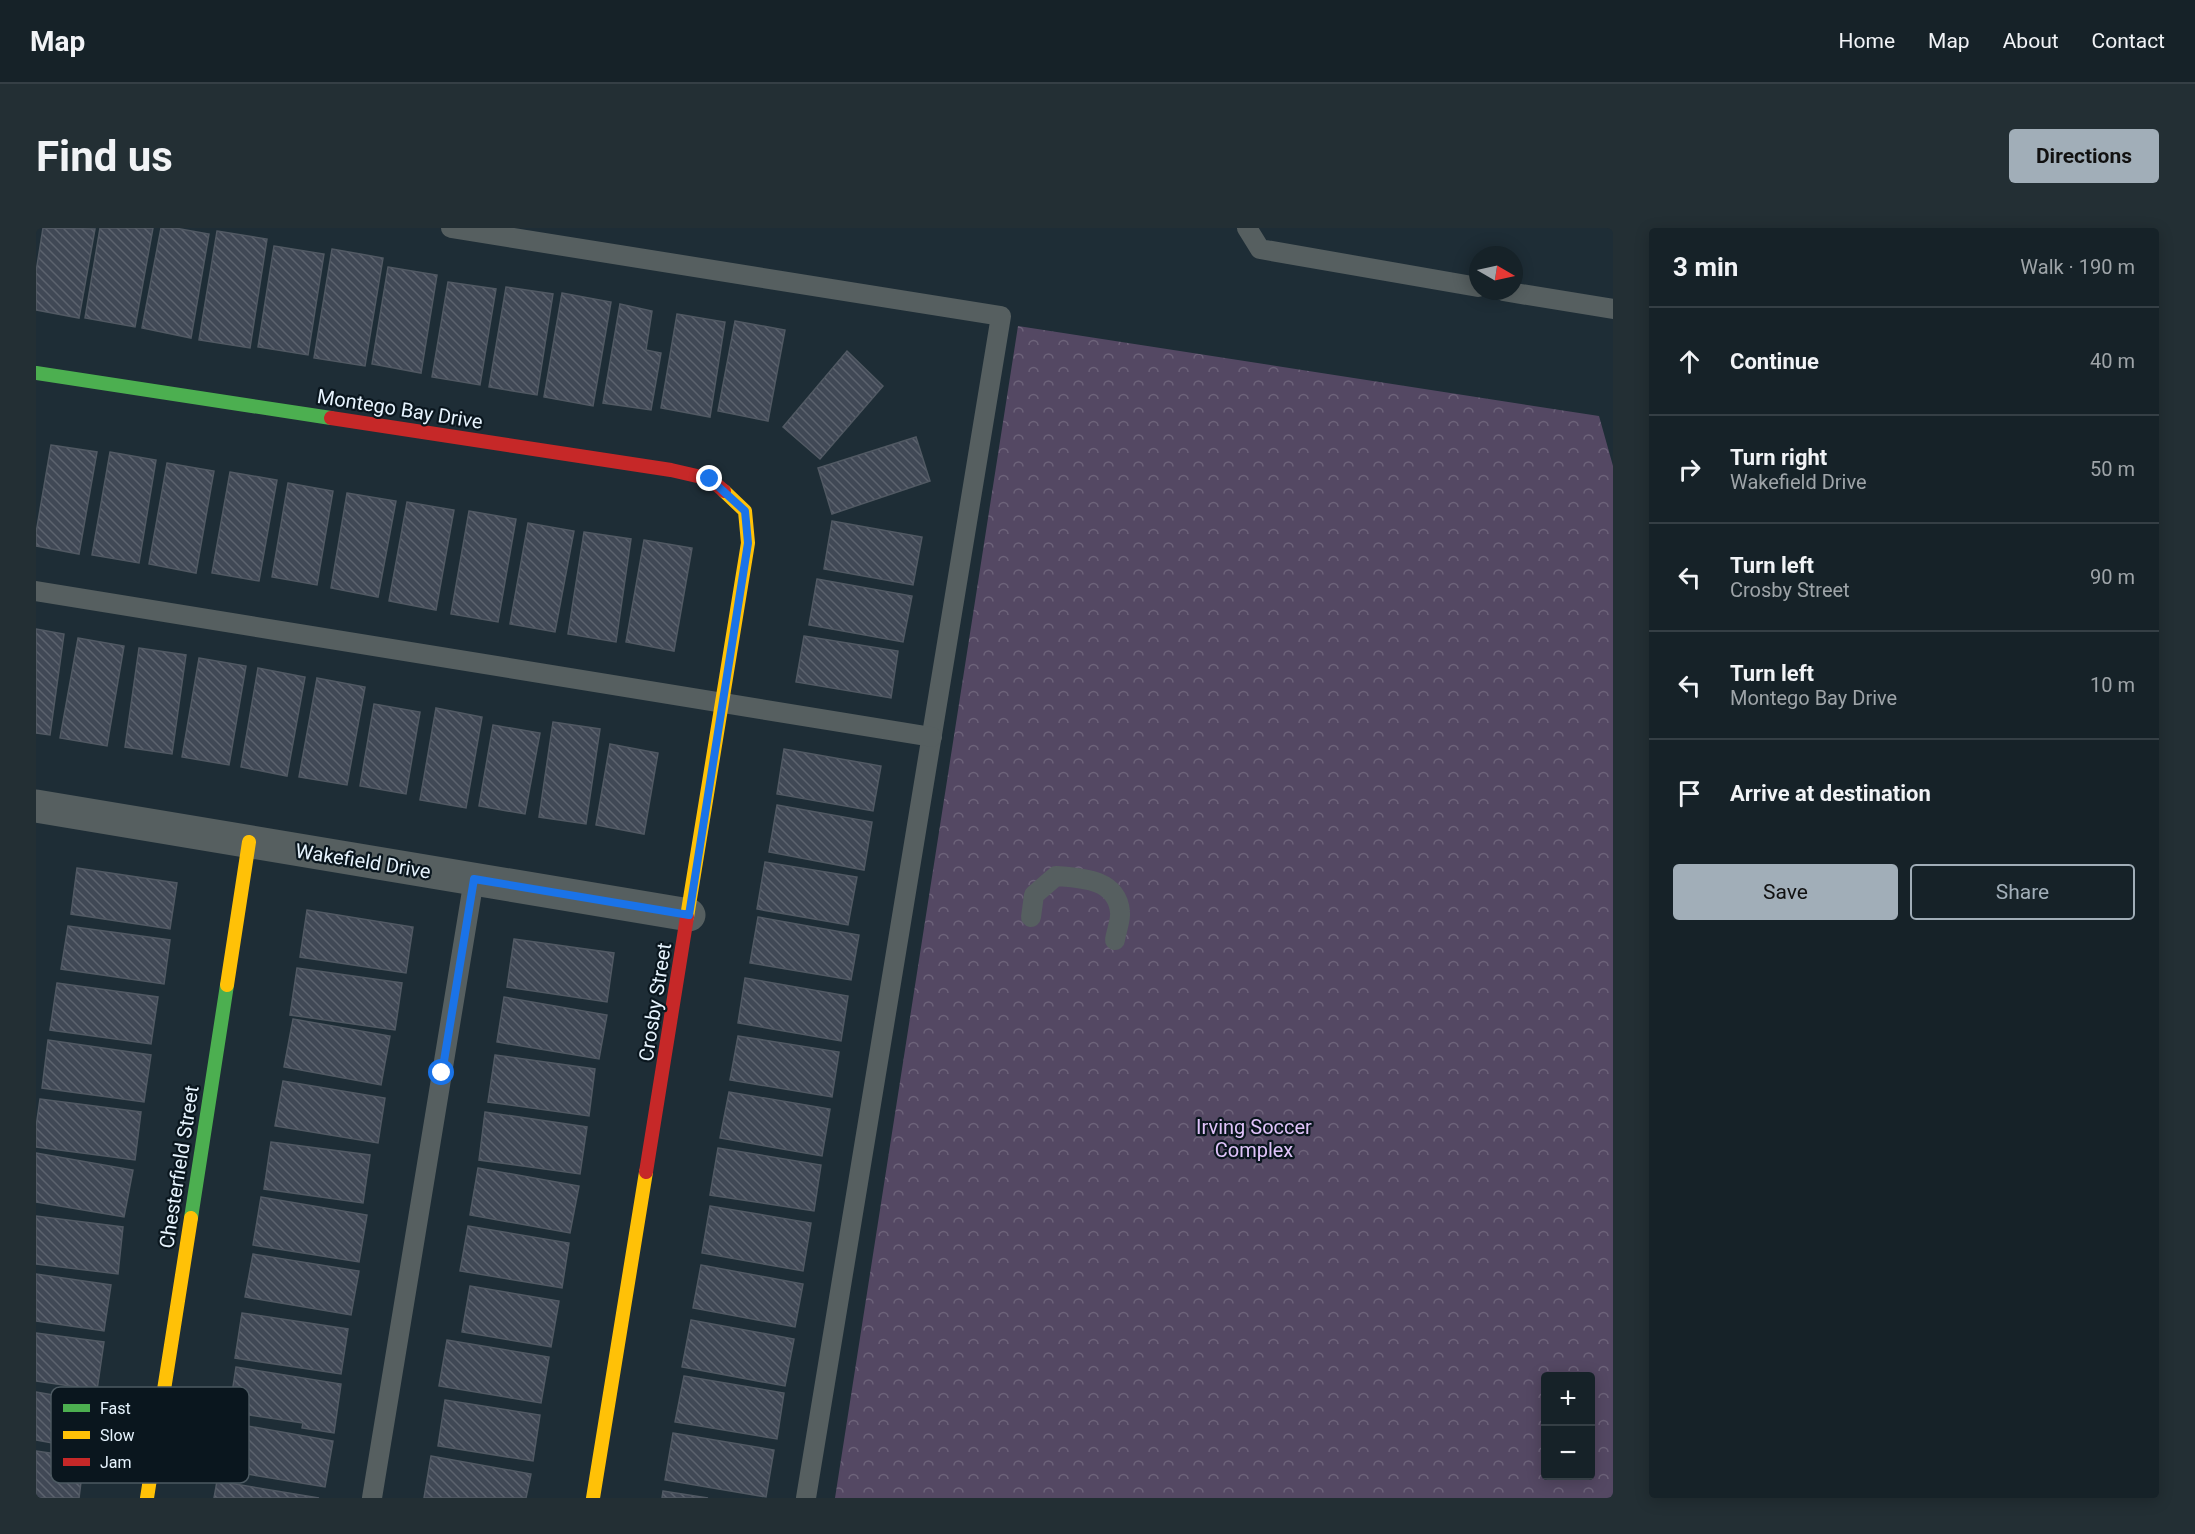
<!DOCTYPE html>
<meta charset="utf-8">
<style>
:root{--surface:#162228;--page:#232f34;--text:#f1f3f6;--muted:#9ea4a8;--line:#353f45;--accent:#a1aeb8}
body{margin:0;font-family:Roboto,sans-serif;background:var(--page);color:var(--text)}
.controls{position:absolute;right:18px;bottom:18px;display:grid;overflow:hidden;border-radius:6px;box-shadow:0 3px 15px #0003}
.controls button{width:54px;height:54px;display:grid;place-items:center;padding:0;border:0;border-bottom:2px solid var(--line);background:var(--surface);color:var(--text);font:30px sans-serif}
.compass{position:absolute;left:1433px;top:18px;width:54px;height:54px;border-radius:50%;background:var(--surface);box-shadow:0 3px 15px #0003;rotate:99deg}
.stop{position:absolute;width:18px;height:18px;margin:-14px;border:4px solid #1a73e8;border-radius:50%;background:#fff}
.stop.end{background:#1a73e8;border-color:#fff;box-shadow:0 2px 6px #0008}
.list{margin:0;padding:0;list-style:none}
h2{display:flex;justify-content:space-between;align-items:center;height:78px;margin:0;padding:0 24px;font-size:26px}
h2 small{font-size:20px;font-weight:400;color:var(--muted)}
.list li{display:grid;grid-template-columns:39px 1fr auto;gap:18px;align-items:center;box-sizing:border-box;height:108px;padding:0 24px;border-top:2px solid var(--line)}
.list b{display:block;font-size:22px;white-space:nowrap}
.list p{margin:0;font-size:20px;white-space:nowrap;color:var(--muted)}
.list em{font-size:20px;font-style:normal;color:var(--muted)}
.actions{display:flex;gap:12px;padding:18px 24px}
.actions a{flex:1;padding:14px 0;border:2px solid var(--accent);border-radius:6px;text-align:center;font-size:21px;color:var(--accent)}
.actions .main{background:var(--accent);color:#111}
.icon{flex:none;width:33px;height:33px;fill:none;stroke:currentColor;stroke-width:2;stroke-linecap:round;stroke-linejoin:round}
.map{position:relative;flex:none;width:1577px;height:1270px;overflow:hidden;border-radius:6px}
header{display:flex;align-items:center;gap:36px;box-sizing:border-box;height:84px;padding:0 30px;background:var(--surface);border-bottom:2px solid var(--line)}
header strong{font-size:28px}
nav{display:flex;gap:33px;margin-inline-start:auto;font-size:21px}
.intro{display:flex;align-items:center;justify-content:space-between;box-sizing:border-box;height:144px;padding:0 36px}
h1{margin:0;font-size:42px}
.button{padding:15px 27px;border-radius:6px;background:var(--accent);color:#111;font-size:21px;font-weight:700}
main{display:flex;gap:36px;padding:0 36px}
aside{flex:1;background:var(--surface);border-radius:6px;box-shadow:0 3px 15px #0003}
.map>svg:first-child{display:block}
</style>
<header>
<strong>Map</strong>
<nav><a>Home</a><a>Map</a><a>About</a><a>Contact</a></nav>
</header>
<div class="intro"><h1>Find us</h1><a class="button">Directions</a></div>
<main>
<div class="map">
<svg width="1577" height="1270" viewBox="0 0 1577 1270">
<defs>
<pattern id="park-crowns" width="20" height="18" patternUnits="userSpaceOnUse" patternTransform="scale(1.5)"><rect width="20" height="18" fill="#544863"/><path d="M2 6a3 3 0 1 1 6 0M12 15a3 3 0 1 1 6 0" fill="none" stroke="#6d637a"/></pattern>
<pattern id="building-back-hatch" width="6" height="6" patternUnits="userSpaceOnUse" patternTransform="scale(1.5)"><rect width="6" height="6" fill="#404855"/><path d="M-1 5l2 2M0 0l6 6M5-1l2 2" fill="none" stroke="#5c636e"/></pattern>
</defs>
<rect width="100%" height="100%" fill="#1e2d36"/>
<!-- park -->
<path fill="url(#park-crowns)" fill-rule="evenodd" d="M982 98 1563 188 1577 238V1270H799ZM1510 1148H1554V1248H1510Z"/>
<!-- building -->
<g fill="url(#building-back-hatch)" stroke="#515963" stroke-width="1.5">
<polygon points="7,0 59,1 43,90 0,82 0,44"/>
<polygon points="64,0 117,0 99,99 49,90"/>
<polygon points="125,0 139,0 173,6 155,110 106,100"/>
<polygon points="181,3 231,11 214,120 163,112"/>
<polygon points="238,18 288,26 272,127 222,119"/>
<polygon points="296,21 347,30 329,138 278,130"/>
<polygon points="352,39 401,47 385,145 336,136"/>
<polygon points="412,54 460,61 444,157 396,149"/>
<polygon points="470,59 517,66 501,167 453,159"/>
<polygon points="526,65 575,74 557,178 508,169"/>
<polygon points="584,76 616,83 610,122 625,125 615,182 567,175"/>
<polygon points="641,86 689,94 674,189 625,180"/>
<polygon points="699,93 749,102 732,193 682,183"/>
<polygon points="811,123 847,158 784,231 747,199"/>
<polygon points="880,209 894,253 796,286 782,240"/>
<polygon points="15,217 61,224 43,326 0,318 0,305"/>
<polygon points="74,224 120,232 103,335 56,327"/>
<polygon points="131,235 178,243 160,345 113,336"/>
<polygon points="194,244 241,252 223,353 176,345"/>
<polygon points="252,255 297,263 281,357 236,349"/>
<polygon points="311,265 360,273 342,369 295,360"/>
<polygon points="371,274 418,282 400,382 353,373"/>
<polygon points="433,283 480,291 462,394 415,386"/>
<polygon points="796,293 886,309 877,357 788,341"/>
<polygon points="492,295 538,303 519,404 474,396"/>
<polygon points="548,304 595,311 580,414 532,406"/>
<polygon points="608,312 656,320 638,423 590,414"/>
<polygon points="781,351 876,368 867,414 773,397"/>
<polygon points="0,401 28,406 14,507 0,505"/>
<polygon points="768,408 862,423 855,470 760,454"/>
<polygon points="42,410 88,418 71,518 24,510"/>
<polygon points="103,420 150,427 136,526 89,519"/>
<polygon points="163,430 210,438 193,537 146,529"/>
<polygon points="222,440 269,449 251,548 205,539"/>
<polygon points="281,450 329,459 311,557 263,549"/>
<polygon points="338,476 384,484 370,566 324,558"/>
<polygon points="400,480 446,489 430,580 384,572"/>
<polygon points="517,494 564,501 550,596 503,589"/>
<polygon points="457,497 504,505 489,586 443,578"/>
<polygon points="574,516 622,525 608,606 560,597"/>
<polygon points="748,521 845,538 837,583 741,566"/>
<polygon points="741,577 836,594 828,642 733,624"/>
<polygon points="729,634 821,649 812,697 721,681"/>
<polygon points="41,640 141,655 134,701 35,686"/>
<polygon points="271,682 377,699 370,745 264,729"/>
<polygon points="722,689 823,707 815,752 714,735"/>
<polygon points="32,698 134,712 128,756 25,741"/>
<polygon points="478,711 578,725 571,774 471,759"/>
<polygon points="261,740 366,755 359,802 254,787"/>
<polygon points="709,750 812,768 805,813 702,795"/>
<polygon points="21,755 122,769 115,816 14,802"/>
<polygon points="468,769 571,787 563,831 461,814"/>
<polygon points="257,791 354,808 345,857 248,839"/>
<polygon points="702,808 803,824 796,869 694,852"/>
<polygon points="12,812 115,827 108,874 6,860"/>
<polygon points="459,827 559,841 553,888 452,874"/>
<polygon points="247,853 349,870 342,915 239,898"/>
<polygon points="693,864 794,881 786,928 684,910"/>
<polygon points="4,871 105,884 99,932 0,919 0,899"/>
<polygon points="449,884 551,899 544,946 443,932"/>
<polygon points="235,914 334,927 327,975 228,961"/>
<polygon points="682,920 785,937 778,983 674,967"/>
<polygon points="0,925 97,942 88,989 0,974"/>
<polygon points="442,940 543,958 534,1005 434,987"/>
<polygon points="225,969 331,987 323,1034 217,1017"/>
<polygon points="674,978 775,995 767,1043 666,1025"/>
<polygon points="0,988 87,999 82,1046 0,1036"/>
<polygon points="432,998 533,1015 526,1060 424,1043"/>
<polygon points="217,1026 323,1043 315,1087 209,1069"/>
<polygon points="665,1037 767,1056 759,1099 657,1080"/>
<polygon points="0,1046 75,1057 68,1103 0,1093"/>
<polygon points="434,1058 523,1073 515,1119 426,1104"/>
<polygon points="206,1085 312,1101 305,1146 199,1130"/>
<polygon points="655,1092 758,1111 749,1158 646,1139"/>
<polygon points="0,1105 68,1114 61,1162 0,1153"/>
<polygon points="411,1112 513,1129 505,1175 403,1158"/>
<polygon points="200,1139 305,1156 298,1205 266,1200 267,1195 193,1184"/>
<polygon points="648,1148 748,1165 741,1211 639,1194"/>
<polygon points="0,1164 58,1174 49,1221 0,1212"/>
<polygon points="409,1172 504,1187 497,1233 402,1218"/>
<polygon points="189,1194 297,1213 289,1259 181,1241"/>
<polygon points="637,1205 738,1222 730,1269 629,1252"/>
<polygon points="0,1223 48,1230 43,1270 0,1270"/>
<polygon points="395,1228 495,1246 490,1270 388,1270"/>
<polygon points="181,1253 283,1270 178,1270"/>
<polygon points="627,1263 672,1270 626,1270"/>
</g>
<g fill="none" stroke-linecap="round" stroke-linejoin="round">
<!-- lane -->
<g stroke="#565f60" stroke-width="20">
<polyline points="415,0 965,88 770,1270"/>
<polyline points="1211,0 1224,21 1442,59"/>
<polyline points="1467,63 1577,81"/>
<polyline points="0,363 896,509"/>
<path d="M995 689 998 667 1020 648C1046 650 1081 651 1084 684 1085 692 1080 704 1079 712"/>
<polyline points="336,1270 438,651"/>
</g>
<!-- street -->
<polyline stroke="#565f60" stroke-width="33" points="0,578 653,687"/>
<!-- fast -->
<g stroke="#4caf50" stroke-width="14">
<polyline points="0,145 295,190"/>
<polyline points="155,990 191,757"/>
</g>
<!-- slow -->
<g stroke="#ffc107" stroke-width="14">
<polyline points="651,689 712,315 709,283 688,263"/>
<polyline points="191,757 213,614"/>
<polyline points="111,1270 155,990"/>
<polyline points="557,1270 610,944"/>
</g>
<!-- jam -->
<g stroke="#c62828" stroke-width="14">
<polyline points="295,190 635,242 674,251 688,263"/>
<polyline points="610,944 651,689"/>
</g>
</g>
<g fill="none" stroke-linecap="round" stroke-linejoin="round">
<!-- route -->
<polyline stroke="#1a73e8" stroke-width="8" points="406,845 438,651 653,687 712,315 709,283 674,251"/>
</g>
<g text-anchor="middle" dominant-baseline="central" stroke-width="4.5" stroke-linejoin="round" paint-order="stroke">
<!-- street labels -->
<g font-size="20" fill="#e7f4fe" stroke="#0a161e">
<text transform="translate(364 181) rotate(9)">Montego Bay Drive</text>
<text transform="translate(327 633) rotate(9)">Wakefield Drive</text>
<text transform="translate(619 774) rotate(-81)">Crosby Street</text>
<text transform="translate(143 939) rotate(-81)">Chesterfield Street</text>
</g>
<!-- park labels -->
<g font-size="20" fill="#e0c3fa" stroke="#0a161e">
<text x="1218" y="899">Irving Soccer<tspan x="1218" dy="23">Complex</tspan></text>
</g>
</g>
<!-- legend -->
<rect x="15" y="1159" width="198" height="96" rx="9" fill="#0a161e" stroke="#4c5961" stroke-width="1.5"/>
<rect x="27" y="1176" width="27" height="8" fill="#4caf50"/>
<rect x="27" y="1203" width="27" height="8" fill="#ffc107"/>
<rect x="27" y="1230" width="27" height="8" fill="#c62828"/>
<g font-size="16" fill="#e7f4fe">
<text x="64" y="1186">Fast</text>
<text x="64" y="1213">Slow</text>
<text x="64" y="1240">Jam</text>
</g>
</svg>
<div class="controls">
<button>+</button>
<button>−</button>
</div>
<svg class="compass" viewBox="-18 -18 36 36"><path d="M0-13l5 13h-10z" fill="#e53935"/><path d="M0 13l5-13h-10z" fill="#9ea4a8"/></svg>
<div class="stop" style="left:406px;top:845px"></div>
<div class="stop end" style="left:674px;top:251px"></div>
</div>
<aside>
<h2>3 min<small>Walk · 190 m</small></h2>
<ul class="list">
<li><svg class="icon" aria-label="ahead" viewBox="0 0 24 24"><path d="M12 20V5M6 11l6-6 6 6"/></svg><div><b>Continue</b></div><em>40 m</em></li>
<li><svg class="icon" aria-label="right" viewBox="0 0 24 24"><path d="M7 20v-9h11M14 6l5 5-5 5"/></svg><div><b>Turn right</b><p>Wakefield Drive</p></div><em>50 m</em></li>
<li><svg class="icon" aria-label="left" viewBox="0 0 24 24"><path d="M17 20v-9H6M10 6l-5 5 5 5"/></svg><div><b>Turn left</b><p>Crosby Street</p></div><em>90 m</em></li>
<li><svg class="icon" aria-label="left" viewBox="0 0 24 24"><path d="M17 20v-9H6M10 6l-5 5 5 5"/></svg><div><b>Turn left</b><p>Montego Bay Drive</p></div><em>10 m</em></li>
<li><svg class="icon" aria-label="arrive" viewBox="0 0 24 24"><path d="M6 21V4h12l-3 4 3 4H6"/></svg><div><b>Arrive at destination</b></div></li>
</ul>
<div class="actions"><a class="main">Save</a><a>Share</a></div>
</aside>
</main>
